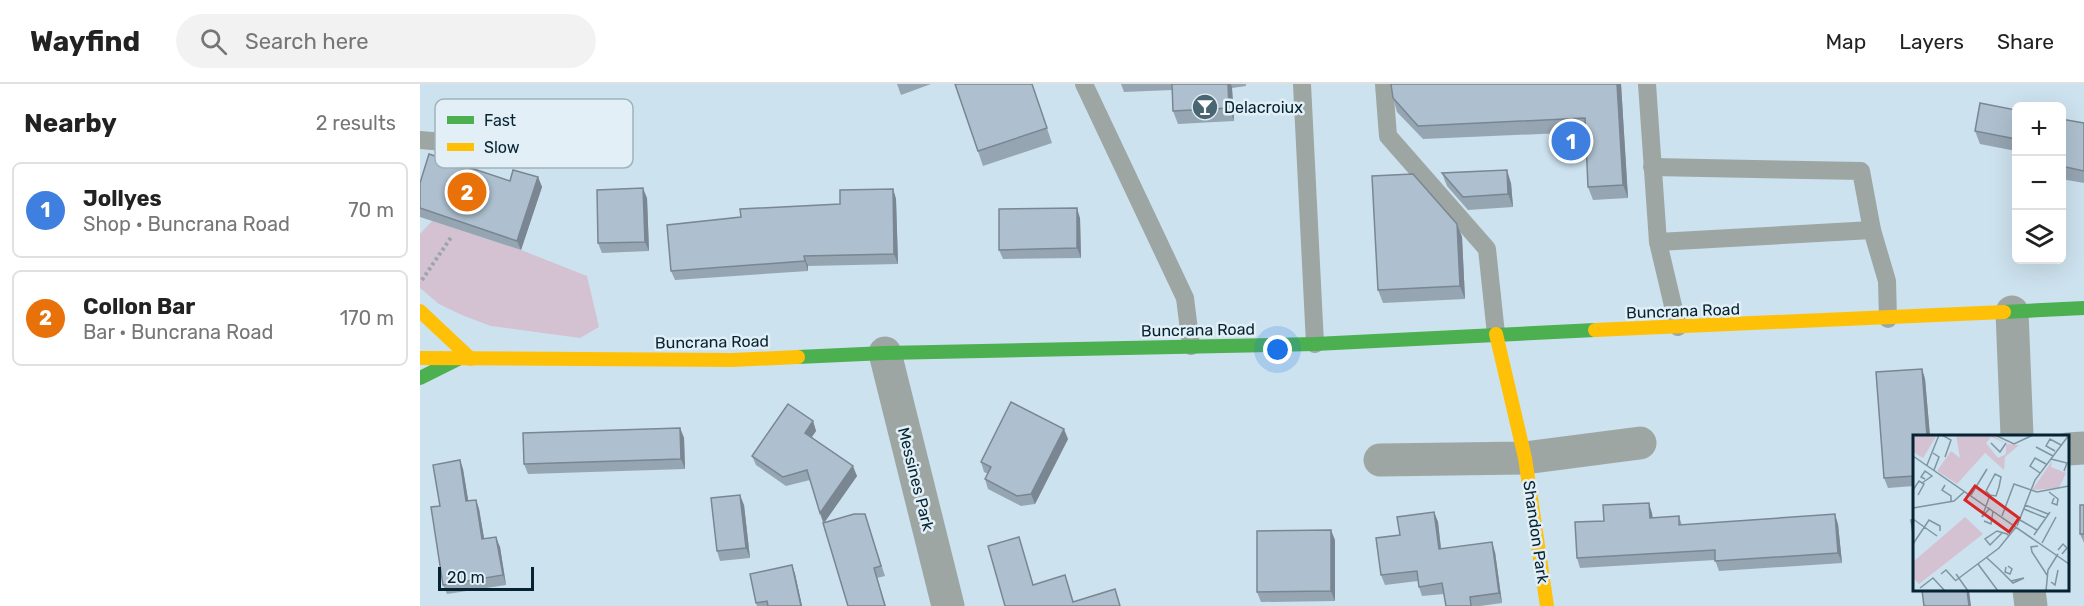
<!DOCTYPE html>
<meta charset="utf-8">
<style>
:root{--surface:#fff;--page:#f2f2f2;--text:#222;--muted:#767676;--line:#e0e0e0;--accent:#b45309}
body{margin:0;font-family:Rubik,sans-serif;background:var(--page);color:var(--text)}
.controls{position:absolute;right:18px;top:18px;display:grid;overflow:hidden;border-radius:9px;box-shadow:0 6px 24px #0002}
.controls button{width:54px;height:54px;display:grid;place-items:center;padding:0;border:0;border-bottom:2px solid var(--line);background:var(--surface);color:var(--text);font:30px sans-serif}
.scale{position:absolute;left:18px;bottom:15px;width:96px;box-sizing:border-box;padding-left:6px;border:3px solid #052331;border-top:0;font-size:16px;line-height:21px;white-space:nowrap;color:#052331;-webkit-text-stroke:4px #e2eff6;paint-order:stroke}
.you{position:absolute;left:858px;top:266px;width:21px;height:21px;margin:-15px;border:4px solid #fff;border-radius:50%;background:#1a73e8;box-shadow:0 0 0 9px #1a73e833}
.badge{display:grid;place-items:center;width:39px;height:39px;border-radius:50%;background:var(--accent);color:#fff;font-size:20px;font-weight:700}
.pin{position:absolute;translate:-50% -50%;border:3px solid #fff;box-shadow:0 2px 6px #0006}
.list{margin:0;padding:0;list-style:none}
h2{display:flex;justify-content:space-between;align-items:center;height:78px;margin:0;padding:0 24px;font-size:26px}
h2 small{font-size:20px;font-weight:400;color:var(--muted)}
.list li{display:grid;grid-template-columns:39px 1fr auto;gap:18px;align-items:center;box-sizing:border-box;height:96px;margin:0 12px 12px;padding:0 12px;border:2px solid var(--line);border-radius:9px}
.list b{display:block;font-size:22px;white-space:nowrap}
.list p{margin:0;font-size:20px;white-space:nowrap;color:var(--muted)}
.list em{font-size:20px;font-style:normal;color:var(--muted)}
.icon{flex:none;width:33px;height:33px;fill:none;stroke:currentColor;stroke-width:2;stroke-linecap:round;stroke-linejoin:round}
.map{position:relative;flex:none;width:1664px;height:522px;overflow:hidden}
header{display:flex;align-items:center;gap:36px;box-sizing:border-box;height:84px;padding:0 30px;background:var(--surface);border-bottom:2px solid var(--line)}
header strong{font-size:28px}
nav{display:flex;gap:33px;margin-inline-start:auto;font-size:21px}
.search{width:420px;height:54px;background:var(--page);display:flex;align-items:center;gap:15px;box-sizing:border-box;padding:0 21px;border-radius:33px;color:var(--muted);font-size:22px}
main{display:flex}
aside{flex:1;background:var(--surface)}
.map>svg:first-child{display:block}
</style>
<header>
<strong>Wayfind</strong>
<div class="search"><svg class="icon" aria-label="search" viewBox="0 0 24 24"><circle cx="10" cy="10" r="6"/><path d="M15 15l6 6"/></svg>Search here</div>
<nav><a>Map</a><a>Layers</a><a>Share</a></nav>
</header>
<main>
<aside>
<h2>Nearby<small>2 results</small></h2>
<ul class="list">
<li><span class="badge" style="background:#3f7fe0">1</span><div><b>Jollyes</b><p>Shop · Buncrana Road</p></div><em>70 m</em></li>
<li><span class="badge" style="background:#e8710a">2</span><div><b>Collon Bar</b><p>Bar · Buncrana Road</p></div><em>170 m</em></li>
</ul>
</aside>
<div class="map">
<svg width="1664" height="522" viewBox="0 0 1664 522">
<rect width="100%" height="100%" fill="#cce2ee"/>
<!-- green -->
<polygon fill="#d4c2d3" points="12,137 101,166 167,192 179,243 160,254 71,242 44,232 19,220 0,204 0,150"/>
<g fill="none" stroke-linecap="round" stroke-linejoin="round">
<!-- path -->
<polyline stroke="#9ca6a9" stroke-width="4" stroke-dasharray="3 3" stroke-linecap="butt" points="2,196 32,152"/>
<!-- lane -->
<g stroke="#9ea6a4" stroke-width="18">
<polyline points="664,0 765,214 771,262"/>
<polyline points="882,0 895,260"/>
<polyline points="964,0 968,52 1067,165 1076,250"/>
<polyline points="1227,0 1238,158 1258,243"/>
<polyline points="0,56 103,65"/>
<polyline points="1232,83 1441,87 1452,146 1467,197 1468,235"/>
<polyline points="1238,158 1452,146"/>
</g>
<!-- street -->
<g stroke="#9ea6a4" stroke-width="33">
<polyline points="1592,228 1597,352"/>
<polyline points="465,269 528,522"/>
<polyline points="1648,365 1664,364"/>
<polyline points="960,376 1105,374 1220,359"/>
<polyline points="1609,506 1611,522"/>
</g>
<!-- fast -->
<g stroke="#4caf50" stroke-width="14">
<polyline points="1584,228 1664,224"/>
<polyline points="378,273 465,269 895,260 1175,246"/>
<polyline points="0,294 38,275"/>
</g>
<!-- slow -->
<g stroke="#ffc107" stroke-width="14">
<polyline points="0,227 51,275"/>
<polyline points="1175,246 1584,228"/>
<polyline points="1076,250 1105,374 1127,522"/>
<polyline points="0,274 312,276 378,273"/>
</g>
</g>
<!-- wall -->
<g fill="#96a5b2">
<polygon points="477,0 511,0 481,11"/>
<polygon points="535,0 612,0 632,59 563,82"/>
<polygon points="701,0 826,0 826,2 812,4 814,37 758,40 753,27 752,6 704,8"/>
<polygon points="1201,0 1208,114 1173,116 1168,103 1166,48 1003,55 977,28 973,14"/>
<polygon points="1596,26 1596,67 1560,60 1555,47"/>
<polygon points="1641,35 1664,39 1664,99 1641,95"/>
<polygon points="1022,89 1091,99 1093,123 1048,126 1027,102"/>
<polygon points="118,93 122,103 101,166 0,133 0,99 90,97"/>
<polygon points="473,105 476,115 478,180 388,182 388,187 255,196 251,187 321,133 420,120"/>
<polygon points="227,114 229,167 182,169 178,159"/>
<polygon points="660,134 661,174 583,175 579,166"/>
<polygon points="1037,140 1042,153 1045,215 963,219 958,206"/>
<polygon points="1502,285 1505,295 1510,352 1494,352 1494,402 1468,404 1464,394"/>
<polygon points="393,337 396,347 392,353 437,392 404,439 445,430 465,492 457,494 466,522 428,522 390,396 366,402 336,381 332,372"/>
<polygon points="260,344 264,354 265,385 108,390 104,380"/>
<polygon points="648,355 615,420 601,422 568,405 565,395 568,390 564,388 561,378"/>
<polygon points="40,376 43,385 48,417 56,416 59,425 64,455 80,463 86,501 27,510 23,501 20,422"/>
<polygon points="324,421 330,474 300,477 297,467"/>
<polygon points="1664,421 1664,459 1660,450"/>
<polygon points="1014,428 1018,438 1021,464 1075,468 1082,519 1060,522 1026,522 1024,510 1002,512 999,503 998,497 965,501 961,491 980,451"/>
<polygon points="1232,429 1233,434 1259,432 1262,441 1418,440 1422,479 1299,487 1295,476 1160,484 1157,474 1184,437"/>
<polygon points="915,456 915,517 841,518 837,508"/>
<polygon points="372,481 375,490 382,522 337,522 336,519"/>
</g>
<!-- shaded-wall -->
<g fill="#7a8691">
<polygon points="808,0 811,0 812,4 814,37 809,24"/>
<polygon points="1197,0 1201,0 1208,114 1203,101"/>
<polygon points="1087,86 1091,99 1093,123 1088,110"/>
<polygon points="118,93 122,103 101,166 97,157"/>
<polygon points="223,104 227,114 229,167 225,158"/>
<polygon points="473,105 476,115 478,180 474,170"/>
<polygon points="657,124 660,134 661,174 657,164"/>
<polygon points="1037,140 1042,153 1045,215 1040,202"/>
<polygon points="384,172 388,182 388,187 385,177"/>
<polygon points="1502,285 1505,295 1510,352 1507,352"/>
<polygon points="393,337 396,347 388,358 385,349"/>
<polygon points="260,344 264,354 265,385 261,375"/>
<polygon points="644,345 648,355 615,420 611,410"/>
<polygon points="40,376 43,385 50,427 46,417"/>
<polygon points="433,382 437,392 404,439 400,429"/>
<polygon points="320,411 324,421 330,474 326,464"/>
<polygon points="56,416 59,425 66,465 62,455"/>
<polygon points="1229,419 1232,429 1233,444 1230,434"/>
<polygon points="1014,428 1018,438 1022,475 1019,465"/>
<polygon points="1415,430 1418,440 1422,479 1418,469"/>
<polygon points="911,446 915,456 915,517 911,507"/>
<polygon points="76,453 80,463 86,501 83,491"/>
<polygon points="1072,458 1075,468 1082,519 1079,509"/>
<polygon points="372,481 375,490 382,522 381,522"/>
<polygon points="1547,506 1549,506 1551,522 1549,522"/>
</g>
<!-- building -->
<g fill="#aec0cf" stroke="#7a8691" stroke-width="1.5">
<polygon points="535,0 612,0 627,44 558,67"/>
<polygon points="752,0 808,0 809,24 753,27"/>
<polygon points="971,0 1197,0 1203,101 1168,103 1165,34 998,42 973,14"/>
<polygon points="1560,19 1596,26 1596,55 1555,47"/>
<polygon points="1641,35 1664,39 1664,87 1641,82"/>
<polygon points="9,70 90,97 93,86 118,93 97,157 0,124 0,99"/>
<polygon points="1087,86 1088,110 1043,113 1022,89"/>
<polygon points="993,90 1037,140 1040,202 958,206 952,92"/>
<polygon points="223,104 225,158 178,159 177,106"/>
<polygon points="473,105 474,170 384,172 385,177 251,187 247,141 321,133 320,125 420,120 420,106"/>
<polygon points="657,124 657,164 579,166 579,125"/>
<polygon points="1502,285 1507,352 1494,352 1494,392 1464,394 1456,288"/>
<polygon points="591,318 644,345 611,410 597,412 565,395 571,383 561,378"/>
<polygon points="368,320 393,337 385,349 433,382 400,429 387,386 363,393 332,372"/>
<polygon points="260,344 261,375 104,380 103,349"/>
<polygon points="40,376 46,417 56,416 62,455 76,453 83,491 23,501 11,423 20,422 13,381"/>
<polygon points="320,411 326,464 297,467 291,414"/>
<polygon points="1229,419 1230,434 1259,432 1259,441 1415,430 1418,469 1295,477 1295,466 1157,474 1155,438 1184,437 1183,421"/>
<rect x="1660" y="421" width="4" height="29"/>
<polygon points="1014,428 1019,465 1072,458 1079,509 1050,513 1051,522 1026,522 1022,499 999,503 997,487 961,491 956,454 980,451 977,433"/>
<polygon points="434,430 445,430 461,482 454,484 465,522 428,522 403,439"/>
<polygon points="1491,436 1494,436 1494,457"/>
<polygon points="911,446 911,507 837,508 837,447"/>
<polygon points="599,453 613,501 645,491 653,518 695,505 700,522 585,522 568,462"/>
<polygon points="372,481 381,522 348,522 347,517 336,519 330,490"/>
<polygon points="1502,506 1547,506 1549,522 1504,522"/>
</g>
<!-- icons -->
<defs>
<g id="bar-disc" transform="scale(1.35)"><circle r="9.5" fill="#4b6673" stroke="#e2eff6"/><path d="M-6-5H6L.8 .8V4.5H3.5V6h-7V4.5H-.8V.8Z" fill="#fff"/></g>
</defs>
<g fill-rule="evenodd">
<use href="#bar-disc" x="785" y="23"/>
</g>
<g text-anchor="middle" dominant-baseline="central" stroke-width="5" stroke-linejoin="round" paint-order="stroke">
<!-- poi labels -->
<g font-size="16" fill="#052331" stroke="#e2eff6" text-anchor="start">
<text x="804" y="23">Delacroiux</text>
</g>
<!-- street labels -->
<g font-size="16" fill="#052331" stroke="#e2eff6">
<text transform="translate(1263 227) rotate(-2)">Buncrana Road</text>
<text transform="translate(778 246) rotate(-1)">Buncrana Road</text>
<text transform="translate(292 258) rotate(-1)">Buncrana Road</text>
<text transform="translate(496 395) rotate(76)">Messines Park</text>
<text transform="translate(1116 448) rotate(82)">Shandon Park</text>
</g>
</g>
<!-- overview -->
<g transform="translate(1493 351)">
<rect width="156" height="156" fill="#cce2ee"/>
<path d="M0 0H24L10 23 0 17ZM43 0H80L92 8 78 2 73 8 85 23 93 19V9L106 10 92 22 91 35 72 18 44 49 24 36 38 16 47 23ZM139 26 138 32 153 38 146 53 119 55ZM52 82 70 99 6 149 0 143V127Z" fill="#d4c2d3"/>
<path fill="none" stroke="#7c96a2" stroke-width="1.5" d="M29 0 38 5 32 22M82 0 101 9 120 0M78 8 87 17 93 8M123 12 140 21M142 16 133 11 137 4 148 10M20 18 26 22 21 35M0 21 156 129M138 24 154 28 151 36M14 30 26 0M127 38 117 31 122 23 133 29M9 48 19 41 12 36 8 42 12 44M32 50 29 55 38 61V67M0 55 6 46 11 49 5 60M136 57 145 64 144 70 139 68 141 63M58 60 74 34M77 60 73 56 82 39 88 42 86 52 83 61 77 60 69 82 77 73M112 70 135 79M0 73 41 66 51 57M111 74 133 83M89 81 101 49 124 57 156 51M0 84 24 101M107 85 124 95M71 86 78 89 80 76M104 91 122 45 156 0M89 98 77 110 72 104 84 96 94 99 96 101M121 100 137 77M129 108 143 82M0 109 16 85 27 91V96M125 111 118 112 119 117 134 140M145 115 150 109 154 113 149 119M74 123 86 134 100 148 111 143 98 146M65 129 85 156M93 132 92 137 97 139 99 134 95 131M28 139 33 135 42 145M43 139 55 156M42 146 86 113 103 92M138 147 142 150 145 135M7 153 20 143 32 156M133 156 135 135 145 119"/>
<path fill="#d62828" fill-opacity="0.15" stroke="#d62828" stroke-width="3" d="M62 51 106 83 96 97 52 65Z"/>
<rect width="156" height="156" fill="none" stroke="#052331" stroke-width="3"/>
</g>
<!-- legend -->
<rect x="15" y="15" width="198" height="69" rx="9" fill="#e2eff6" stroke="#a0b2bb" stroke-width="1.5"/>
<rect x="27" y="32" width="27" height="8" fill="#4caf50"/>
<rect x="27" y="59" width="27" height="8" fill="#ffc107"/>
<g font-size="16" fill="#052331">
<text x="64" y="42">Fast</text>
<text x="64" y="69">Slow</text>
</g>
</svg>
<div class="controls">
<button>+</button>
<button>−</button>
<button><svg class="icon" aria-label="layers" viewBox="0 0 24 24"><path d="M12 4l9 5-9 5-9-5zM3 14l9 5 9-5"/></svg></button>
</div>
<div class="scale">20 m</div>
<div class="you"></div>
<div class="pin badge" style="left:1151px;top:57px;background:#3f7fe0">1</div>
<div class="pin badge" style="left:47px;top:108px;background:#e8710a">2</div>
</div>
</main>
